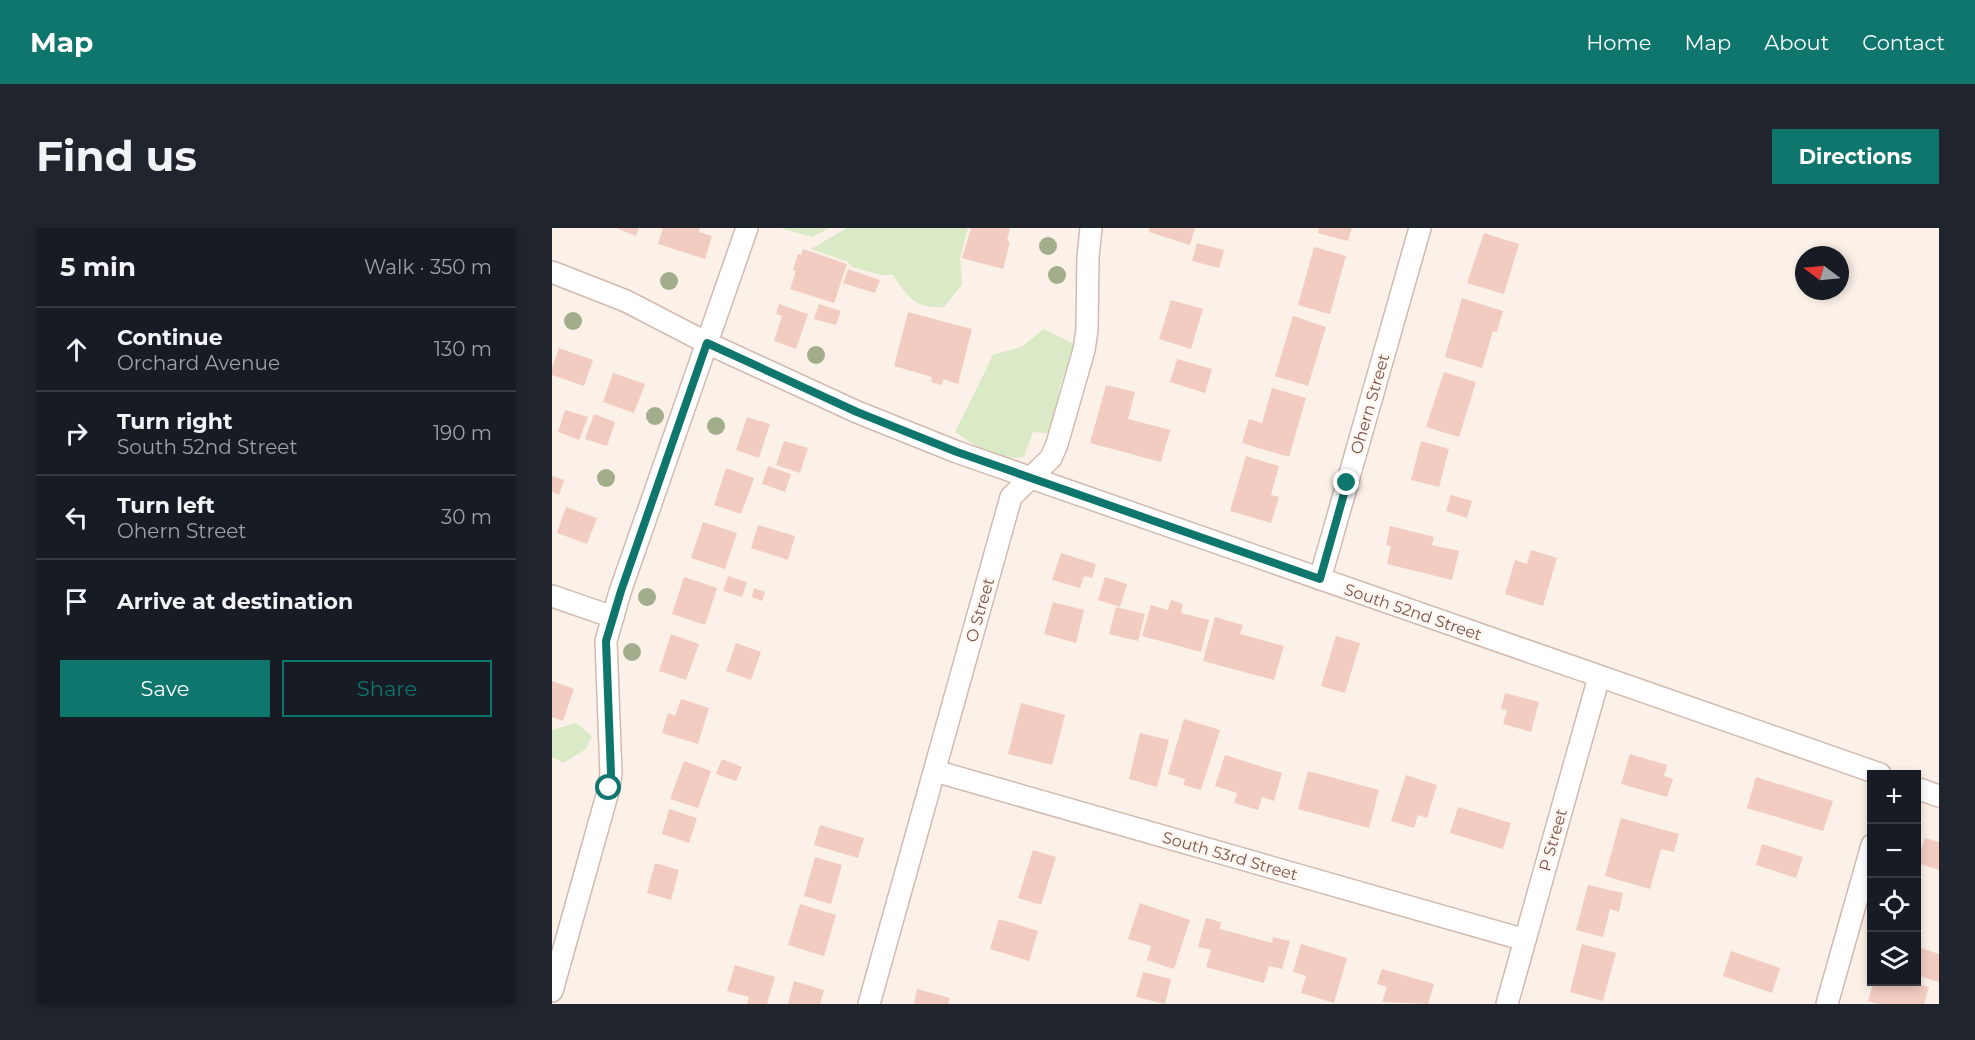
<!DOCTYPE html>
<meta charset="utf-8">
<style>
:root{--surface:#171b24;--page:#20242c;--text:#f1f3f6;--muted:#9ea1a6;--line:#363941;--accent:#0f766e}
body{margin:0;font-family:Montserrat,sans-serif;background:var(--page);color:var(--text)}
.controls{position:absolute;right:18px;bottom:18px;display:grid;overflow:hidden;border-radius:0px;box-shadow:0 3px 9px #0003}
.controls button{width:54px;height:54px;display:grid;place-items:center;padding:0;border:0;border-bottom:2px solid var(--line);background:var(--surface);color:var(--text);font:30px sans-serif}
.compass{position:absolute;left:1243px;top:18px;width:54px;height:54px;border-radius:50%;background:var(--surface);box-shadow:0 3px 9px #0003;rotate:286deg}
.stop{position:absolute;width:18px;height:18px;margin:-14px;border:4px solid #0f766e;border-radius:50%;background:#fff}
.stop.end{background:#0f766e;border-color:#fff;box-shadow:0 2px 6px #0008}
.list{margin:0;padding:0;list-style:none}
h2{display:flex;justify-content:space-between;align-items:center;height:78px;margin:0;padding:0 24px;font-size:26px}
h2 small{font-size:20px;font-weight:400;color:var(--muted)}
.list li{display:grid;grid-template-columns:39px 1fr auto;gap:18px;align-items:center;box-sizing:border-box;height:84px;padding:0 24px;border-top:2px solid var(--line)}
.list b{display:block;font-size:22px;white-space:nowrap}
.list p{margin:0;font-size:20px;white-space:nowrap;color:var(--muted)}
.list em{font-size:20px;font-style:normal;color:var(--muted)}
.actions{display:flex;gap:12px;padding:18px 24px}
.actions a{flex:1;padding:14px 0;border:2px solid var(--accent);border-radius:0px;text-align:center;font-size:21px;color:var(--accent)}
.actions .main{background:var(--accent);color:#fff}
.icon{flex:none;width:33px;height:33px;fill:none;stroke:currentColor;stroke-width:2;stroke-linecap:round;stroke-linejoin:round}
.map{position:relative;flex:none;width:1387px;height:776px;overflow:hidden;border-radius:0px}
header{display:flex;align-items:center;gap:36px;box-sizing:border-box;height:84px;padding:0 30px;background:var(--accent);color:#fff}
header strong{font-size:28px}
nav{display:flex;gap:33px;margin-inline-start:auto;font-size:21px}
.intro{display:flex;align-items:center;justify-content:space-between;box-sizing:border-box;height:144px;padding:0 36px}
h1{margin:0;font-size:42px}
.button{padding:15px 27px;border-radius:0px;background:var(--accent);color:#fff;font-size:21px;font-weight:700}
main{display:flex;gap:36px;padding:0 36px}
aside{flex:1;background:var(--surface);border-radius:0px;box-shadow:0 3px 9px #0003}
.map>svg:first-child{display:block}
</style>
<header>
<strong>Map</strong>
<nav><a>Home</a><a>Map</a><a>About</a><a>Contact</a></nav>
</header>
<div class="intro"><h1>Find us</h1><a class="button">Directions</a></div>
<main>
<aside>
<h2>5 min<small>Walk · 350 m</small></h2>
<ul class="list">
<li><svg class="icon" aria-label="ahead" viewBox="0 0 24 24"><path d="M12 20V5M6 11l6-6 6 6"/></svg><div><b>Continue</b><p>Orchard Avenue</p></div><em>130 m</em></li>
<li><svg class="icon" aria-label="right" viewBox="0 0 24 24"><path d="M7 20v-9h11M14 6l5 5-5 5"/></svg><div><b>Turn right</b><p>South 52nd Street</p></div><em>190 m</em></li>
<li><svg class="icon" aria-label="left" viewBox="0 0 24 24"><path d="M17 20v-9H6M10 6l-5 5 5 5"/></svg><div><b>Turn left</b><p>Ohern Street</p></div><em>30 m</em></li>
<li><svg class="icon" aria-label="arrive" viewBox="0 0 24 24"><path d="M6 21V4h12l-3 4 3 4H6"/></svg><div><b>Arrive at destination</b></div></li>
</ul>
<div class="actions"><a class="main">Save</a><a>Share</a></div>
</aside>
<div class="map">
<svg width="1387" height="776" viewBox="0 0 1387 776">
<rect width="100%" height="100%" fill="#fcf1e8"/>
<!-- green -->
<g fill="#dbeac6">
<polygon points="228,0 277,0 260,9"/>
<path d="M295 0H416L408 30 410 57 392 79C363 81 356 69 341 47H329L300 39 296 34 259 21Z"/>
<path d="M492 101 528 119 524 140 513 143 506 165 512 174 508 191 495 205 481 204 472 229C445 233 424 218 403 204L441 127 469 119Z"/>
<polygon points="24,495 40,508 34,521 11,535 0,529 0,502"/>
</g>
<!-- building -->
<g fill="#f2ccc0">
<polygon points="64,0 87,0 84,8"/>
<polygon points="111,0 148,0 147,4 160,8 153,31 106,16"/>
<polygon points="419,0 458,0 455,13 458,14 451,41 410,30"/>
<polygon points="598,0 643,0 638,17 597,4"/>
<polygon points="767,0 800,0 796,13 766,5"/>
<polygon points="932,5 967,16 952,66 915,55"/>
<polygon points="645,15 672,22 667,40 640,33"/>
<polygon points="762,19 794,28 778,86 746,77"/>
<polygon points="251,21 295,36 282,75 238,61 244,43 241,42 246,26 249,27"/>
<polygon points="296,41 328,52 323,65 291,55"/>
<polygon points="910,70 951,83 945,104 941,103 930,140 893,129"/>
<polygon points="619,72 651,81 639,121 607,111"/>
<polygon points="227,76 256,86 244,121 222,113 230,88 224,86"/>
<polygon points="267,76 289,83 284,97 262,91"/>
<polygon points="356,84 420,101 406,156 391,151 390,157 379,154 380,149 342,138"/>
<polygon points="741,88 774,99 756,158 723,148"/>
<polygon points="7,120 41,132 32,158 0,147 0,140"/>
<polygon points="625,131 660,141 653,165 618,154"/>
<polygon points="892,144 924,154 907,209 874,199"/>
<polygon points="61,145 93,156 82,185 51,174"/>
<polygon points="554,157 583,164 576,191 618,202 609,234 538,215"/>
<polygon points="720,160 754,170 737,229 690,215 697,191 710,195"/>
<polygon points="13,182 36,189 27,212 6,204"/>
<polygon points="42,186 63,194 55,218 33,211"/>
<polygon points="195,189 218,196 207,230 184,222"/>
<polygon points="232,213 256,220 248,245 224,237"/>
<polygon points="869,213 897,221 887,259 859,252"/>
<polygon points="694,228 727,238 719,267 727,269 719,295 678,283"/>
<polygon points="216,238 239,246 233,264 210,256"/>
<polygon points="174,240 202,250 189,286 162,277"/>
<polygon points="0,248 12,252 7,267 0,264"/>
<polygon points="899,267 920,273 915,290 894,283"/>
<polygon points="14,279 45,290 35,316 5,305"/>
<polygon points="151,294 185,305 173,341 139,330"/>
<polygon points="206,297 243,308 236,332 199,320"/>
<polygon points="838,298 882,309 880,317 907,323 900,352 835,336 839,318 834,317"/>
<polygon points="979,322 1005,330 991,378 953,366 963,332 975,336"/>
<polygon points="509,325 544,336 540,350 532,348 528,360 500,352"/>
<polygon points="176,348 195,354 190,369 171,363"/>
<polygon points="132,349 165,360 153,397 120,386"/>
<polygon points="553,349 575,356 568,379 546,372"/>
<polygon points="202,360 213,364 210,373 200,369"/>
<polygon points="619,372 631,376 629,385 657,392 649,424 590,408 599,377 616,382"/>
<polygon points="501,374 532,382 524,415 492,406"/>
<polygon points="564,379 593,386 586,413 557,406"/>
<polygon points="663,389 691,397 688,406 732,418 722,452 651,433"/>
<polygon points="119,406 147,416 134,452 107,443"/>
<polygon points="784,408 808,415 793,465 769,458"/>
<polygon points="184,415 209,424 199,452 174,443"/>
<polygon points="0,453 22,461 11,493 0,489"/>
<polygon points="953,465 987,474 979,504 951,496 955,482 949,481"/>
<polygon points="129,471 157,480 146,516 110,505 116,485 123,488"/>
<polygon points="469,475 513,487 500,537 456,526"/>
<polygon points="632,491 668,502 649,562 631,557 633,551 616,546"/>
<polygon points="588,505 617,512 605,559 577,551"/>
<polygon points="1078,526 1115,537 1112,548 1121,551 1115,569 1069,556"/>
<polygon points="673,527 730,545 722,573 710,569 706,582 682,575 685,565 663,558"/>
<polygon points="170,531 190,539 184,553 164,546"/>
<polygon points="132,533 159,543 146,580 118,571"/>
<polygon points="756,543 827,562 817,600 746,581"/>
<polygon points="854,547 885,557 875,590 866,587 862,600 839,593"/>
<polygon points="1204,549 1281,573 1271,603 1195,580"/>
<polygon points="906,579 959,595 951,621 898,605"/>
<polygon points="117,581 145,590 137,615 110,606"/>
<polygon points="1069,590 1127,606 1122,624 1109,621 1098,661 1053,648"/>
<polygon points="268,597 312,610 306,630 262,617"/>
<polygon points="1373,610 1387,614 1387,642 1365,635"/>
<polygon points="1210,616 1251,629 1244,650 1204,637"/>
<polygon points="481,622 504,629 489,677 466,670"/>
<polygon points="263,629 290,637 279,676 252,668"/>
<polygon points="103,635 127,642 119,672 95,665"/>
<polygon points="1036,657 1071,665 1067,684 1058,681 1051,709 1024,702"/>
<polygon points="588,675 638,692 622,741 595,732 599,718 576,711"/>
<polygon points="248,676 284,687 272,728 236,717"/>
<polygon points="654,690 669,694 668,701 720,715 721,709 738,713 730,741 717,738 712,755 654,739 659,722 646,719"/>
<polygon points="447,691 486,703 477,733 438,721"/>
<polygon points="749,716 795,730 782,775 749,765 754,748 741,744"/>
<polygon points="1030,716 1064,725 1051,773 1018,764"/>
<polygon points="1366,719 1387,726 1387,754 1364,747"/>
<polygon points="1179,723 1228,740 1220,765 1171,748"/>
<polygon points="183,737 223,749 215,776 195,776 197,769 175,763"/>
<polygon points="830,741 882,756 876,776 830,774 835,759 825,756"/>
<polygon points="591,744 619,751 613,776 584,769"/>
<polygon points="242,753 272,762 268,776 236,776"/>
<polygon points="1322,754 1360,754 1377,759 1372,776 1326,776 1316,773"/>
<polygon points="365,761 398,770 396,776 362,776"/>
</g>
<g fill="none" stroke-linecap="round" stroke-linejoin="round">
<!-- street casing -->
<g stroke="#d1bab0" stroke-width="24">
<g id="street">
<polyline points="0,44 74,73 155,115 305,184 405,224 1328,546"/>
<polyline points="768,351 868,0"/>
<polyline points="0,368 61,389"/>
<polyline points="383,543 973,712"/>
<polyline points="1364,560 1387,568"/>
<polyline points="0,763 57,560 59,546 54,413 68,364 195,0"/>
<polyline points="317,776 459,269 499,230 505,216 532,122 535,102 536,29 539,0"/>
<polyline points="955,776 1047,449"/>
<polyline points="1275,776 1320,617"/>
</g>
</g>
<!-- street -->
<use href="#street" stroke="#fff" stroke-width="21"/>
</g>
<!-- trees -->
<g fill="#a2ad8c">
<circle cx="496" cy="18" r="9"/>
<circle cx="505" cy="47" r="9"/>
<circle cx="117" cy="53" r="9"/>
<circle cx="21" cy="93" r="9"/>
<circle cx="264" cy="127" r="9"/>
<circle cx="103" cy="188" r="9"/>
<circle cx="164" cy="198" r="9"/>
<circle cx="54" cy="250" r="9"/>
<circle cx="95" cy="369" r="9"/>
<circle cx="80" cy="424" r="9"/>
</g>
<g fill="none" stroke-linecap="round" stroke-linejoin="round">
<!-- route -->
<polyline stroke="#0f766e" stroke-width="8" points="57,560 59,546 54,413 69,363 155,115 305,184 405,224 768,351 795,255"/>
</g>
<g text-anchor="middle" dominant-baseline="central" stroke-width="5" stroke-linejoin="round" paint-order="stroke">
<!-- street labels -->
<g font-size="16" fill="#77544c" stroke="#fff6ef">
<text transform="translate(818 176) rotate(-74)">Ohern Street</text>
<text transform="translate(428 382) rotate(-74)">O Street</text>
<text transform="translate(861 384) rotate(19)">South 52nd Street</text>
<text transform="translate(1001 612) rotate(-74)">P Street</text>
<text transform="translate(678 628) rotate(16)">South 53rd Street</text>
</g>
</g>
</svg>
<div class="controls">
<button>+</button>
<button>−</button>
<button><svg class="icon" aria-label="locate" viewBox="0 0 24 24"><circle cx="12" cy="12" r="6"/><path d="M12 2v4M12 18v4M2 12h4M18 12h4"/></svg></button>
<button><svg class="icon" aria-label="layers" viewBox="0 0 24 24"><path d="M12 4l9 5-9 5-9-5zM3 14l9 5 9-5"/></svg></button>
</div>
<svg class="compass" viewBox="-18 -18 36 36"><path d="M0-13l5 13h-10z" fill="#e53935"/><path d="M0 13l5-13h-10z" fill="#9ea1a6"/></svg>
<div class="stop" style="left:57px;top:560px"></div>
<div class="stop end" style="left:795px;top:255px"></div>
</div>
</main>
